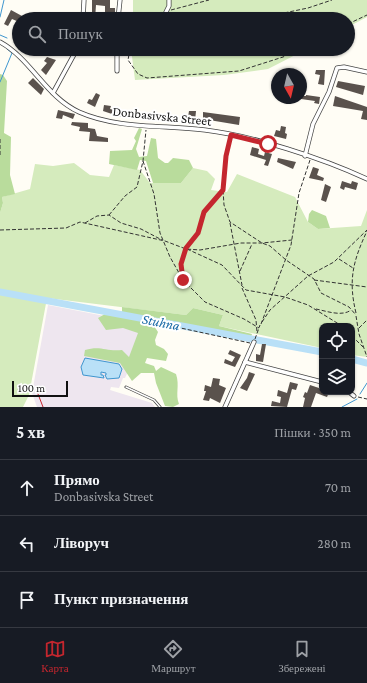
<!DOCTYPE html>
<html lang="uk">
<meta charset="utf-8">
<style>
:root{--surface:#171b24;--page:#242831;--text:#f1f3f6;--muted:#9ea1a6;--line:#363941;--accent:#c4262e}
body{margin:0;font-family:"Crimson Pro",serif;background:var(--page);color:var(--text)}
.controls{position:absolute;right:12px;bottom:12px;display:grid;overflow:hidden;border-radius:8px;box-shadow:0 1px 3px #0004}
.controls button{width:36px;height:36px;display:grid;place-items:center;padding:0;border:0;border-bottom:1px solid var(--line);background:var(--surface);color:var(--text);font:20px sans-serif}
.compass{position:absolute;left:271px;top:68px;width:36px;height:36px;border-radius:50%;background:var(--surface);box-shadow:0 1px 3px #0004;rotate:172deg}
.scale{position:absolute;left:12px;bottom:10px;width:56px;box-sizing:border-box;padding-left:4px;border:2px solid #111;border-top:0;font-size:11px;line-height:14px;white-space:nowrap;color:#111;-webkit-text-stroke:3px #fff;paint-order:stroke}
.stop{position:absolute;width:12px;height:12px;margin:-9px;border:3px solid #c4262e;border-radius:50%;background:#fff}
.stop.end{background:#c4262e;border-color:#fff;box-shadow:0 1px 4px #0008}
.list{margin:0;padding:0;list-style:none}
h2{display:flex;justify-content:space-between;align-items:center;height:52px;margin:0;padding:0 16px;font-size:17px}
h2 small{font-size:13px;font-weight:400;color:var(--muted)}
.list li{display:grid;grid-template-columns:26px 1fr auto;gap:12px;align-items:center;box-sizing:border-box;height:56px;padding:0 16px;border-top:1px solid var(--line)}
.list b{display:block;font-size:15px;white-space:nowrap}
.list p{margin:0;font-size:13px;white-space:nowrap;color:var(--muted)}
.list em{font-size:13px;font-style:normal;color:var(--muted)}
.icon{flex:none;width:22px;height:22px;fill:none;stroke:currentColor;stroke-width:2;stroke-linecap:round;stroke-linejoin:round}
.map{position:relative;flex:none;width:367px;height:407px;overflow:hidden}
.search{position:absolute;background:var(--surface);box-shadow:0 1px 3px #0004;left:12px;right:12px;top:12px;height:44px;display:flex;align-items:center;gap:10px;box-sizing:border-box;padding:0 14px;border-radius:22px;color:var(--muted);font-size:15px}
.sheet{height:220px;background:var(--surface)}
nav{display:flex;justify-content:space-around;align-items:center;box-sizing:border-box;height:56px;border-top:1px solid var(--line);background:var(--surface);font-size:11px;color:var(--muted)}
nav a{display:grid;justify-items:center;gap:2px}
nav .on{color:var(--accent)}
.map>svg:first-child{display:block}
</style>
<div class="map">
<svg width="367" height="407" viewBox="0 0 367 407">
<rect width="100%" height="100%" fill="#fffdf5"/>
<!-- industrial -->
<polygon fill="#eee6ef" points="48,305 146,324 131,365 125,378 123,378 119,388 111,387 110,390 152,403 155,407 37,407 32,393"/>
<!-- green -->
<g fill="#d5ebbd">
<polygon points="133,0 367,0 367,17 348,27 348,19 133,19"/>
<polygon points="131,49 307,49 268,69 224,75 135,80"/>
<polygon points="74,163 90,175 109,177 114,165 140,170 150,183 181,183 193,168 207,171 215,179 211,190 227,192 237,174 295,197 308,222 318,229 361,226 367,210 367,357 352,355 352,326 322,326 322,348 219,326 223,315 193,308 186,315 47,298 29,395 23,407 0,407 0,213 3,203 2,197 30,189 35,164 53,166"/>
</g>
<!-- forest -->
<g fill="#b9dc9c">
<polygon points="0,74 3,75 7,81 4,133 11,137 10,175 15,194 2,197 3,203 0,213"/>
<polygon points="139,128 142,129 136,149 139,157 147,156 151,138 156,139 158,158 165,163 168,163 173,158 189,160 193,168 181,183 153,183 146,161 140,160 137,170 109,164 110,151 132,150 136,141 134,138"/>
<polygon points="312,210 326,216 330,228 318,229 308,222 309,214"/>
<polygon points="122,307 186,315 193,308 223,315 219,326 252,334 251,337 122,312"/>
<path d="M105 314 152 323 158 332 155 340 156 345 164 349 168 354 166 361 147 358 145 363 154 366 156 371 161 367 176 374C180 386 175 394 179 404L173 407 165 406 156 383 154 373H141L132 381 120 363 84 356 85 350C101 345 106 352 122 350L129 357 138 333 123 328 106 330 98 318Z"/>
</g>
<!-- water -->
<polygon fill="#b9e0f7" stroke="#3f96cf" points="85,358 119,364 122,369 119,378 107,379 105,375 106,375 106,373 101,372 101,375 103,375 104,378 83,375 81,367"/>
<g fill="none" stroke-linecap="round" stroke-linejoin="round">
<!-- stream -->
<g stroke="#3f96cf" stroke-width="1">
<polyline points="0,17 4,0"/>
<polyline points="0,35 7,38"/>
<polyline points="0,82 12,53 7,49"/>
<polyline points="360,394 367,383"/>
<polyline points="342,407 357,399"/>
</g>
<!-- river -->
<g stroke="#b9e0f7" stroke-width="7">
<polyline points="0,292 322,352"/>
<polyline points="352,359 367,363"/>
</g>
</g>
<!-- building -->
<g fill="#5a524d">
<polygon points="92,0 110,0 110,8 115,8 115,19 112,19 112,17 105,17 105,6 96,5 95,19 92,19"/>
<polygon points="11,10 22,16 19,22 12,19 8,26 4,24"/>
<polygon points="47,57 56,60 46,75 41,70 47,63 44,61"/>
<polygon points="316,70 325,70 324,85 318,84 320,75 315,74"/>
<polygon points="33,78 44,89 41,95 28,83"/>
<polygon points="338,81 365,86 363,95 336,87"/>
<polygon points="96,93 100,95 95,107 87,103 89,99 92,100"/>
<polygon points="306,95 320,97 319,104 314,103 315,101 301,99 301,96 306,96"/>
<polygon points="335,96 367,107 367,120 361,119 363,111 333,106"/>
<polygon points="104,105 111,106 110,109 122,111 121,117 103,111"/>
<polygon points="58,110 75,114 73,119 63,115 62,119 56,118"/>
<polygon points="189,111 196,111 195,121 201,121 201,125 187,123"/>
<polygon points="203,112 240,117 239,125 203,119"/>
<polygon points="72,122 88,123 88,128 95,129 97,136 108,138 108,142 89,141 90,132 79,131 80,127 71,125"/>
<polygon points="281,126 286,127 285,133 287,134 286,139 274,136 276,130 280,131"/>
<polygon points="252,147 259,149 258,154 264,156 265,152 272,154 268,166 264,165 266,160 250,155"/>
<polygon points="278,158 296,162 293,169 277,162"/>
<polygon points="313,167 319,169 317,175 324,178 323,181 309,178"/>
<polygon points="342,181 351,184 352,181 358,183 356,190 345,187 344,190 340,188"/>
<polygon points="325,184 331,187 326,202 321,200"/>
<polygon points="262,344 266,344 263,362 256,361 256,354 260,355"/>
<polygon points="230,350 241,355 235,367 224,363 225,359 232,362 235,357 228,354"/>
<polygon points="249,372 255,374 247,391 240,388 247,378"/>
<polygon points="213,378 220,379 219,385 226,388 220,403 210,398 209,401 203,400 206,391 204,391 205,385 211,387"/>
<polygon points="290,382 298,384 296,390 292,389 287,407 271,406 272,401 280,403 281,397 277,396 278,390 287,393"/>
<polygon points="310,385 319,388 322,392 329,392 327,397 316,393 311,407 303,407 305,398 303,397 305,392 307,393"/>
</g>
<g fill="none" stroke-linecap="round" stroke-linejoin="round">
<!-- service casing -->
<g stroke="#444" stroke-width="3">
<polyline id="service" points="126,387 154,400 160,407"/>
</g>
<!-- minor casing -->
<g stroke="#444" stroke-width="5">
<g id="minor">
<polyline points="166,12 169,6 169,0"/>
<polyline points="83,19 84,0"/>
<polyline points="118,19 120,0"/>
<path d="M0 42C31 59 46 97 79 112 117 129 164 125 205 130 254 136 322 158 367 179"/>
<polyline points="117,49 117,71"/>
<polyline points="53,93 77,49"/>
<polyline points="305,156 313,124 329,92 337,68 344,67 367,72"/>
<polyline points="245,362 322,382"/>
<polyline points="349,392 354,396"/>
<polyline points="225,407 254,342"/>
</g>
</g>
<!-- path -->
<g stroke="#333" stroke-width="1" stroke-dasharray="4 2" stroke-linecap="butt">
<polyline points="171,10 209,0"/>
<polyline points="139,19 162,12"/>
<polyline points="255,19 308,8 332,0"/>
<polyline points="348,24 367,15"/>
<polyline points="130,49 128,60 138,74 147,78 239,71 283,57 299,49"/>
<polyline points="133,49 136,49"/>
<polyline points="230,137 226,156 223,190 224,205 230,222 262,243 270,246 286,260 314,279 321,293 349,307 356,315"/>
<polyline points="0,139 0,155"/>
<polyline points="143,161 154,194 160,233 170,257 183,280 205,302 244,319 259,328"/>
<polyline points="109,215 125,196 137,187 143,161 146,130"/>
<polyline points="85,223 97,216 109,215 121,223 141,229 162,240"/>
<polyline points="230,223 242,285"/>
<polyline points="0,230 66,228 80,222 165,241 186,249 200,250 241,243 262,243 292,240"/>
<polyline points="187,249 222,265 246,290 285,297 308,305 342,326"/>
<polyline points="339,259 353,268"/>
<polyline points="240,271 252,244"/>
<polyline points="182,279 181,264 186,249 198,233 204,212 223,191"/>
<polyline points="314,280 367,287"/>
<polyline points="242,288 256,320 257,332"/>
<path d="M316 309C326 311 342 317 351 310"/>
<path d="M356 313C348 280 353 261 367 231"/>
<polyline points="356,316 359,334 367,357"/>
<polyline points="262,322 270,310 308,276 334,262 367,230"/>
<polyline points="261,324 291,245 299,193 310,160"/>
<polyline points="176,327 250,343"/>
<polyline points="359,328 367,320"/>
<polyline points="352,336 363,347"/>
<polyline points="255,339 260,325"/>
<polyline points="358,397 367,399"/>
</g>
<!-- service -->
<use href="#service" stroke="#fff" stroke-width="1.5"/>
<!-- minor -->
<use href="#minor" stroke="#fff" stroke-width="3.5"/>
<!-- rail -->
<polyline stroke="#c4262e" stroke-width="1" points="38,394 43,407"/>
</g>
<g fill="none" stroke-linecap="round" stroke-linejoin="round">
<!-- route -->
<polyline stroke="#c4262e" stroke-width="5" points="183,280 181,264 186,248 198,233 204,212 223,190 226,156 231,135 268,144"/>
</g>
<g text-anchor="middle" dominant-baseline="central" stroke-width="4" stroke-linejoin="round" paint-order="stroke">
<!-- street labels -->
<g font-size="13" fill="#111" stroke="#fff">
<text transform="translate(162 116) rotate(6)">Donbasivska Street</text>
</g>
<!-- water labels -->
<g font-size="14" font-style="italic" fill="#1768a6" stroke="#fff">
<text transform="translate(161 322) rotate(11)">Stuhna</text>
</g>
</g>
</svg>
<div class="controls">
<button><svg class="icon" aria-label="locate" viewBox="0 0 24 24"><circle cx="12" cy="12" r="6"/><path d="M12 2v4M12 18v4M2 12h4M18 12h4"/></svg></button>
<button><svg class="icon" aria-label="layers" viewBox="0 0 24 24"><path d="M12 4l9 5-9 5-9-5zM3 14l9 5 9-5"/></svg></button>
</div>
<svg class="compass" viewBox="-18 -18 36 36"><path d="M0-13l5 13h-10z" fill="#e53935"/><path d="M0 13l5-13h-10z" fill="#9ea1a6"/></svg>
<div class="scale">100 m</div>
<div class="stop" style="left:268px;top:144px"></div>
<div class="stop end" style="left:183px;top:280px"></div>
<div class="search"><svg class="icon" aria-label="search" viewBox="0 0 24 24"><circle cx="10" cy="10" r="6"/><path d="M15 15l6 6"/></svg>Пошук</div>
</div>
<section class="sheet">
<h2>5 хв<small>Пішки · 350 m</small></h2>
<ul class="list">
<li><svg class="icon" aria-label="ahead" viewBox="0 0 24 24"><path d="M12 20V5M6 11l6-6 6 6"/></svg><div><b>Прямо</b><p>Donbasivska Street</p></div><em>70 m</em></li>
<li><svg class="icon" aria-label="left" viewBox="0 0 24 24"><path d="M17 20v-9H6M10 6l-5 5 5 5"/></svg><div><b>Ліворуч</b></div><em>280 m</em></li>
<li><svg class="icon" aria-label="arrive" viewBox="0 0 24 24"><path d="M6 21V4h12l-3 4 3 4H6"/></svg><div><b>Пункт призначення</b></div></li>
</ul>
</section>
<nav>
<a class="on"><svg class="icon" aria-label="map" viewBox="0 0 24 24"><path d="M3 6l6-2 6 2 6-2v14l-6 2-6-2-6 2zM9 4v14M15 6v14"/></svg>Карта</a>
<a><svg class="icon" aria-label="directions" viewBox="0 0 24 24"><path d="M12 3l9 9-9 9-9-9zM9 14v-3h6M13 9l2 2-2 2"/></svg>Маршрут</a>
<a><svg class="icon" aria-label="saved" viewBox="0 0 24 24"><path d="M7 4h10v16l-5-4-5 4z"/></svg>Збережені</a>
</nav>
